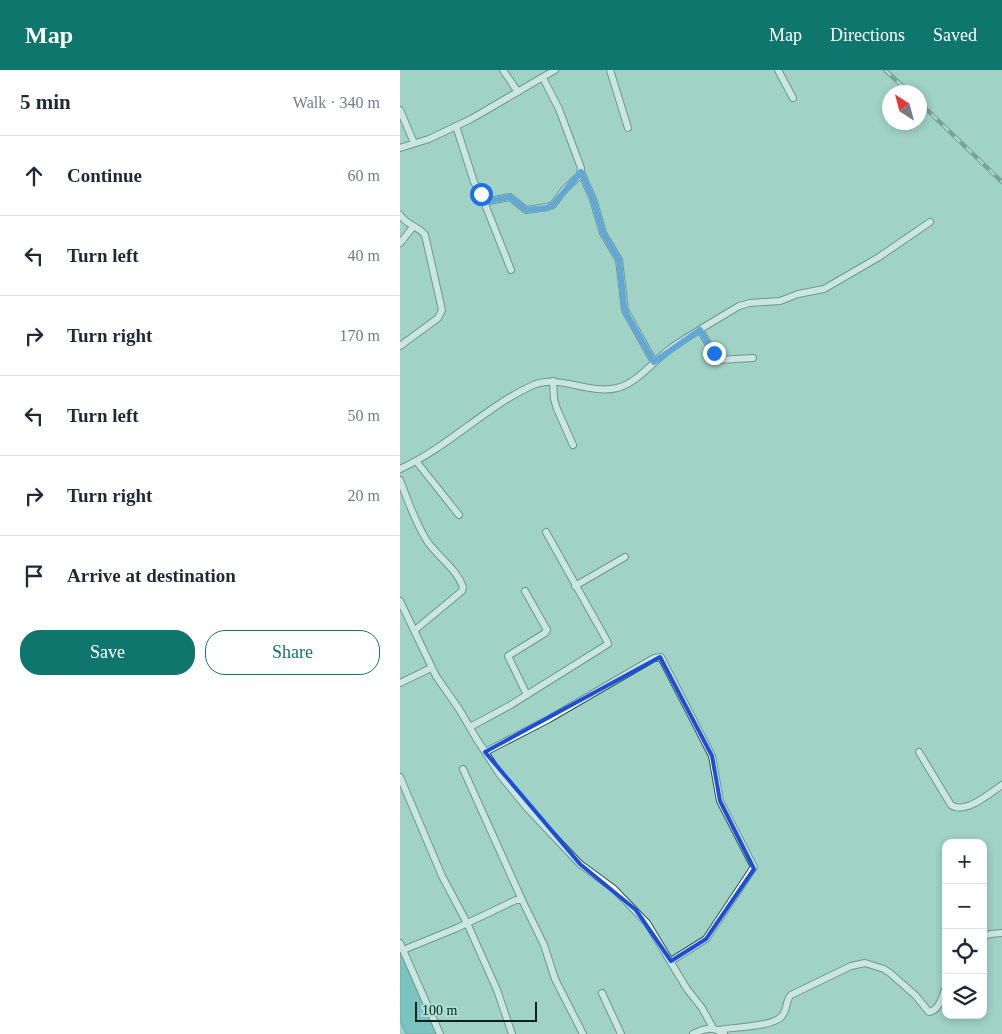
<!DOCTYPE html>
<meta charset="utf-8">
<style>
:root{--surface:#fff;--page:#f6f6f7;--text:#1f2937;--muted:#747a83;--line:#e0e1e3;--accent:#0f766e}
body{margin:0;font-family:"Times New Roman",serif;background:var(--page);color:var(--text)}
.controls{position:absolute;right:15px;bottom:15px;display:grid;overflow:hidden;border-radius:10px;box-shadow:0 2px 8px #0003}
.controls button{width:45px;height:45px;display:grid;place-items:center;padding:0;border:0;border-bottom:1px solid var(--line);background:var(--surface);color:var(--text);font:25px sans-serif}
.compass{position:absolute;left:482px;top:15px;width:45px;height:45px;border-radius:50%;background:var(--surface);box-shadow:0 2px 8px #0003;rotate:324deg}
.scale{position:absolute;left:15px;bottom:12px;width:122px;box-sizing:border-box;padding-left:5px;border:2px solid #0c201c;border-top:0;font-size:14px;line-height:18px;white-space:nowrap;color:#0c201c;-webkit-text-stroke:4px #addfd3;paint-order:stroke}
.stop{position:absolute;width:15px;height:15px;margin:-11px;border:4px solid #1a73e8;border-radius:50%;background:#fff}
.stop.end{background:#1a73e8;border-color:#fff;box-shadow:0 1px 5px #0008}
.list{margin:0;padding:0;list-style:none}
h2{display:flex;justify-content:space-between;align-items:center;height:65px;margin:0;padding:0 20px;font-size:21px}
h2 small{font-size:16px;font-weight:400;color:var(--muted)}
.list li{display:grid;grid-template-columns:32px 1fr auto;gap:15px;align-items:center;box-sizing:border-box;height:80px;padding:0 20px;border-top:1px solid var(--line)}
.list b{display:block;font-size:19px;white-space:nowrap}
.list em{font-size:16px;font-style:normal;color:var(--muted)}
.actions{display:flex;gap:10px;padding:15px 20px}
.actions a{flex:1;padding:11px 0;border:1px solid var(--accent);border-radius:20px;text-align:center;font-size:18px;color:var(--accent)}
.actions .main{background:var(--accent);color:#fff}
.icon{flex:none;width:28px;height:28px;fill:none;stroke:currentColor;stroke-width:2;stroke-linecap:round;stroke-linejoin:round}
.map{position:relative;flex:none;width:602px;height:964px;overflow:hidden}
header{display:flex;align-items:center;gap:30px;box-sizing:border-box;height:70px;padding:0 25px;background:var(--accent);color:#fff}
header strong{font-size:24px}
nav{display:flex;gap:28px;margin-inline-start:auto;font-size:18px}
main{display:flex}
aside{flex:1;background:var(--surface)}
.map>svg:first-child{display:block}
</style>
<header>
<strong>Map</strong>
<nav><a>Map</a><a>Directions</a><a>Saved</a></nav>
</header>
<main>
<aside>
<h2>5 min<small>Walk · 340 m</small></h2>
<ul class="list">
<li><svg class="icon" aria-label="ahead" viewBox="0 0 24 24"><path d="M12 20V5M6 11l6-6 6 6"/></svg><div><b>Continue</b></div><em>60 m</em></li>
<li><svg class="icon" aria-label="left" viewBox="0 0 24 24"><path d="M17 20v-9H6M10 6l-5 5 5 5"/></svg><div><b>Turn left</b></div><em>40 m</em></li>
<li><svg class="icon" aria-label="right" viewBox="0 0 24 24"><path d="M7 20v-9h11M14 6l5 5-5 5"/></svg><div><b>Turn right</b></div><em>170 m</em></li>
<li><svg class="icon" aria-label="left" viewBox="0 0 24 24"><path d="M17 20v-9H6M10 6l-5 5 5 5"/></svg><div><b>Turn left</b></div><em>50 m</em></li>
<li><svg class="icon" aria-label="right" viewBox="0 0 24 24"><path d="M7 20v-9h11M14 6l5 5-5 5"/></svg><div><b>Turn right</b></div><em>20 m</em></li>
<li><svg class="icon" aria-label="arrive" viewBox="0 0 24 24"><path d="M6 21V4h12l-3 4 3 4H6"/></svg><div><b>Arrive at destination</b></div></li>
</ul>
<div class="actions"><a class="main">Save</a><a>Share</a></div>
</aside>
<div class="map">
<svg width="602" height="964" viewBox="0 0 602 964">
<rect width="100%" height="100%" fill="#a0d2c6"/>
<!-- building -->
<polygon fill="#4bb4b8" stroke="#457779" points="0,878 40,964 6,964 0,951"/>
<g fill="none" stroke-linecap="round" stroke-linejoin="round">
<!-- minor casing -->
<g stroke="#27554c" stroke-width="8">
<g id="minor">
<polyline points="103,0 118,22"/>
<polyline points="210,0 228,58"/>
<polyline points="378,0 393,28"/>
<polyline points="0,40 14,73"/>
<polyline points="56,56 74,112 81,124 111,200"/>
<polyline points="0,78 29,69 71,49 155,0"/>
<polyline points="181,102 193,129 203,163 219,190 225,240 254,292"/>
<polyline points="84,132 110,127 126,140 147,137 153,135 164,120 180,105 181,98 159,39 143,8"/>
<path d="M0 145C8 156 18 156 25 165L42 240 38 248 0 276"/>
<polyline points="0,173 13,157"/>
<polyline points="300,260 318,290 353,288"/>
<polyline points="153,311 154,329 157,339 173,375"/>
<polyline points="16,391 59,445"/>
<path d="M0 399C47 378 84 338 131 316 159 303 188 325 217 318 236 314 255 290 271 278 293 263 316 250 339 236L350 233 380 231 398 224 424 219 479 187 530 152"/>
<path d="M0 410C8 431 15 452 27 471 38 487 56 498 63 517L62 521 15 560"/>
<polyline points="175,516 225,487"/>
<polyline points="125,521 147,560 145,563 108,586 127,625"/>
<polyline points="0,531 36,606 59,639 76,668 100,705 127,738 180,794 214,819 247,853 287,919 302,938 313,958"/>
<polyline points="0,613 31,598"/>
<polyline points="70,657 109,636 208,574 207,571 146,462"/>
<polyline points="85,682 149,649 254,588 261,587 312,686 320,731 354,797 306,869 271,891"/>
<path d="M519 682 551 735C565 745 590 723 602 715"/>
<polyline points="63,699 122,830"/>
<polyline points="0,707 42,806 67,853 97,920 112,964"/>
<polyline points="583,866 591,864 602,863"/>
<polyline points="0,873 40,964"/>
<polyline points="3,880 57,858 116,830 122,830 144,875 155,909 183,964"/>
<polyline points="202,923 221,964"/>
<path d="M318 960C333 957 373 957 382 946 388 939 385 931 391 925L451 896 465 893 484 899 490 903 515 925 529 942C540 940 542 926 546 917"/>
<path d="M293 964C305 958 313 956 324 964"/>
</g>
</g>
<!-- minor -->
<use href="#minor" stroke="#fff" stroke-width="6"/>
<!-- rail casing -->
<g stroke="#476760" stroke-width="4.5">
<g id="rail">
<polyline points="485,0 509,22"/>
<polyline points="520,33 602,112"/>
</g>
</g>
<!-- rail -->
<use href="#rail" stroke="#addfd3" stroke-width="2.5" stroke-dasharray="8" stroke-linecap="butt"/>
</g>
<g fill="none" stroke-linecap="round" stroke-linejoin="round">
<!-- route -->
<polyline stroke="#1a73e8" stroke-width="6" points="81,124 84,132 110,127 126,140 147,138 153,135 181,102 193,129 203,163 219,190 224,236 227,245 254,292 300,260 314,283"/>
</g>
<!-- marked area -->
<path d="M0 0H602V964H0ZM260 587 312 686 320 731 354 799 306 869 271 891 236 840 180 794 85 682Z" fill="#a0d2c6" fill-opacity=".55" fill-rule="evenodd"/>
<path fill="none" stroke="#1d4ed8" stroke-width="4" stroke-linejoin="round" d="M260 587 312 686 320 731 354 799 306 869 271 891 236 840 180 794 85 682Z"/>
</svg>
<div class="controls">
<button>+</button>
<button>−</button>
<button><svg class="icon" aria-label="locate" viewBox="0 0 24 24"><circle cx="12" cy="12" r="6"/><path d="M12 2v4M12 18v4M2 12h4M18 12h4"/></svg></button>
<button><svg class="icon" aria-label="layers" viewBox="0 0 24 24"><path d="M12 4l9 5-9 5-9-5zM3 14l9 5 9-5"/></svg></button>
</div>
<svg class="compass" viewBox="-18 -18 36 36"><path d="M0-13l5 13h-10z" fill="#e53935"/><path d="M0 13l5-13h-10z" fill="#747a83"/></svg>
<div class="scale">100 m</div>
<div class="stop" style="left:81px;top:124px"></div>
<div class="stop end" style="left:314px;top:283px"></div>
</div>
</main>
